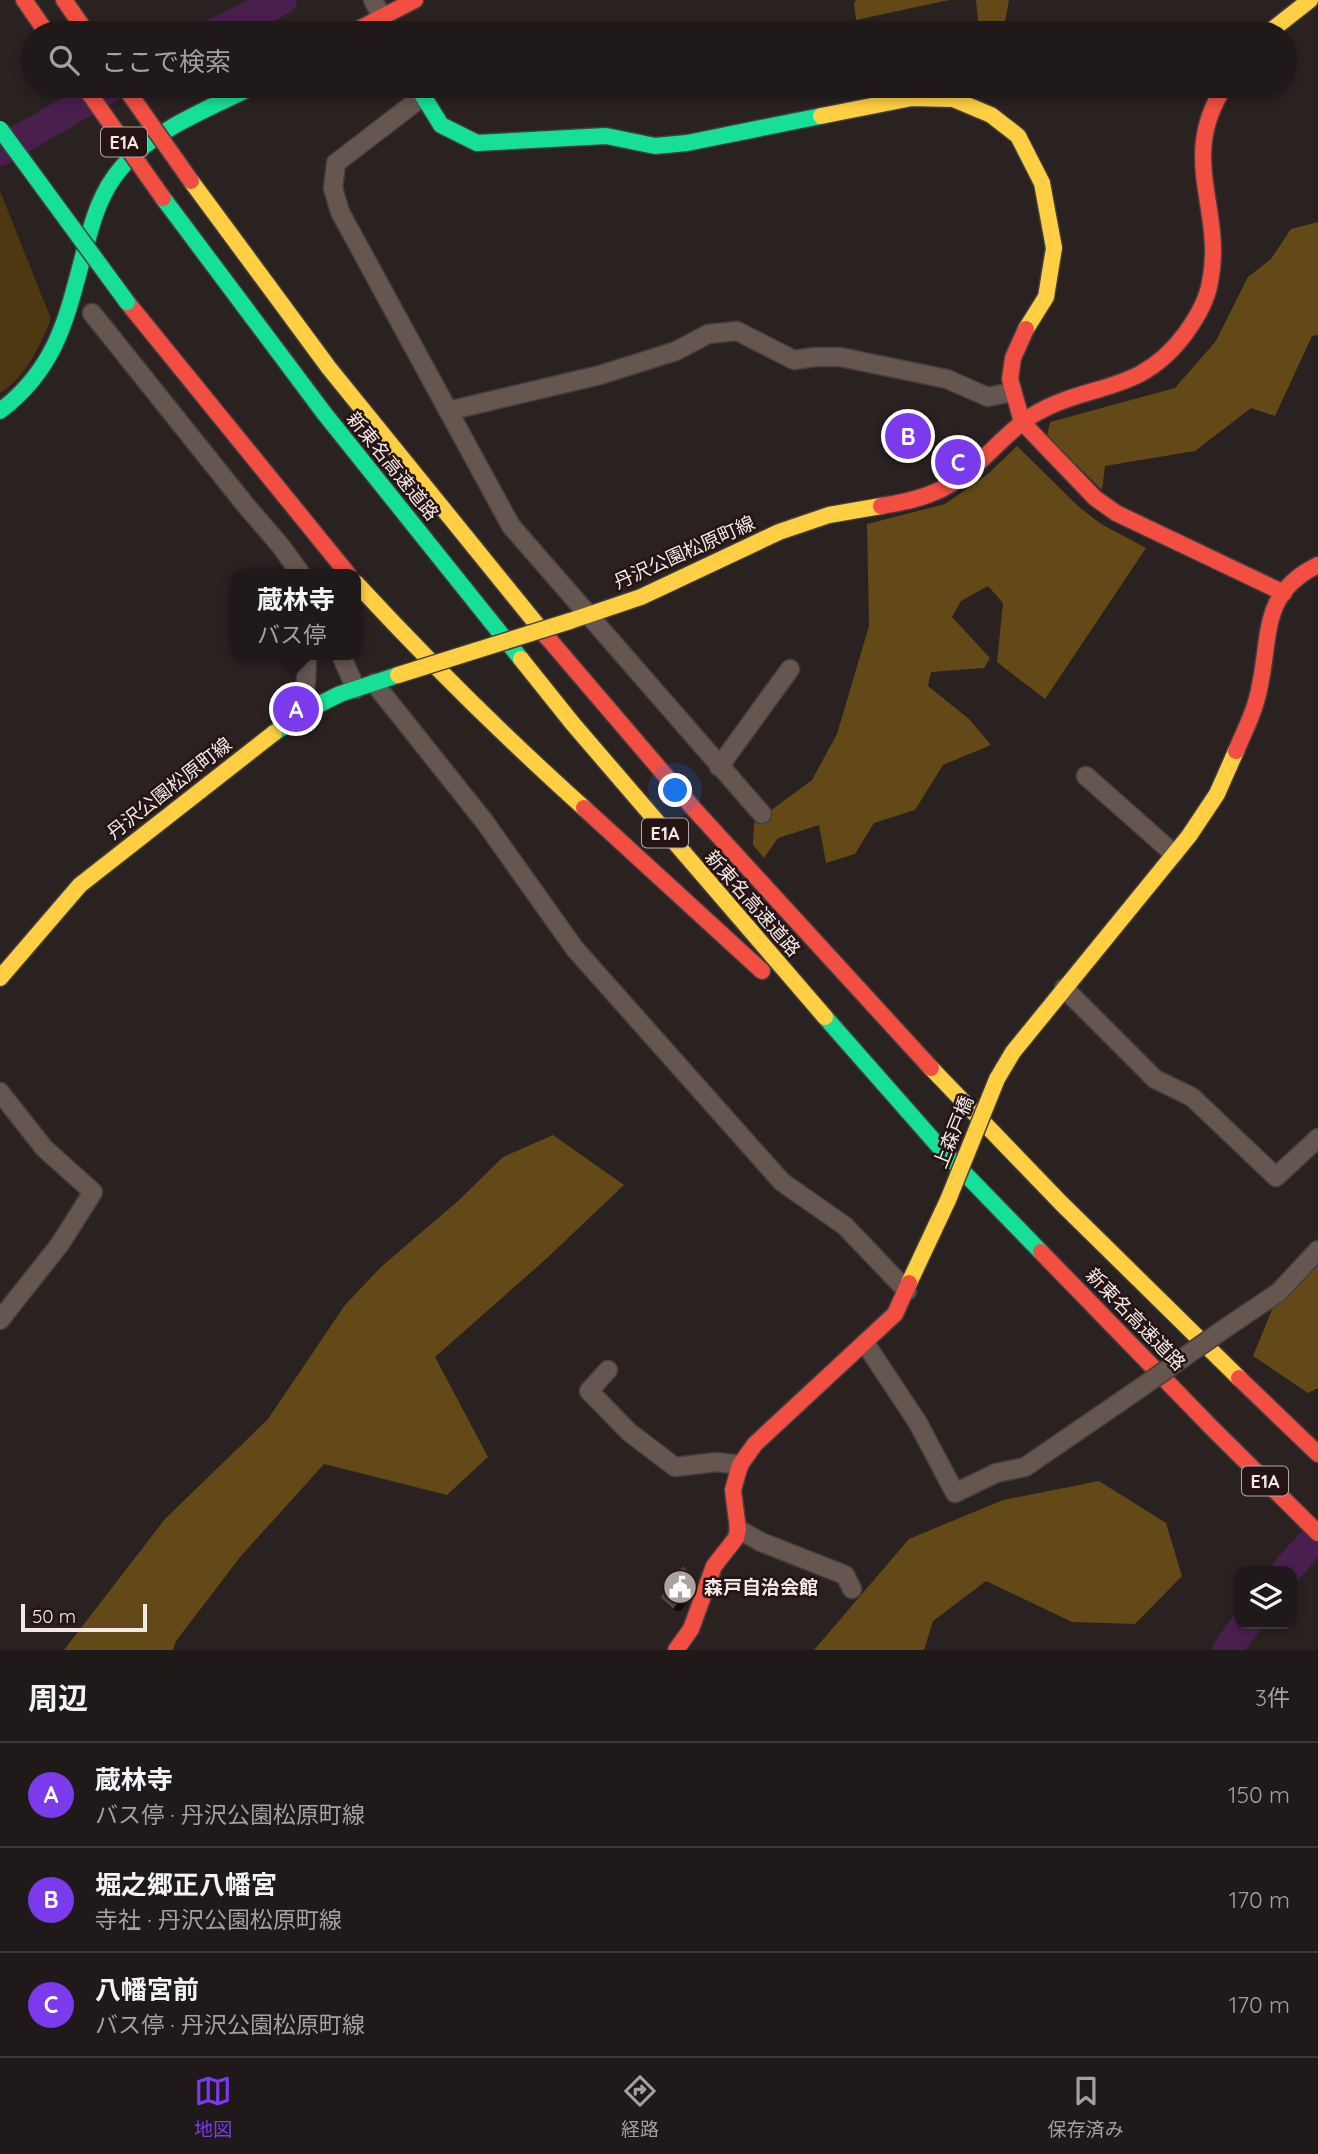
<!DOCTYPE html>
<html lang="ja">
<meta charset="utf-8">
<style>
:root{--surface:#201919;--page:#2d2626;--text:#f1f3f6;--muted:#a2a0a2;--line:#3d3838;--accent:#7c3aed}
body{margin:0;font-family:Quicksand,"Noto Sans JP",sans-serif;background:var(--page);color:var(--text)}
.controls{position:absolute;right:21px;bottom:21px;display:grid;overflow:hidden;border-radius:14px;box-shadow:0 4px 10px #0003}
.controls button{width:63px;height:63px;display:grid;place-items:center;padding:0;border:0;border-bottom:2px solid var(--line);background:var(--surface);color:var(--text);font:35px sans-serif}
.scale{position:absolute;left:21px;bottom:18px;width:126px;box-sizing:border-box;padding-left:7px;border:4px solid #f4e8e7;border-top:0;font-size:19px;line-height:24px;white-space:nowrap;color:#f4e8e7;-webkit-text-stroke:5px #241414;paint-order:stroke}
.you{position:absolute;left:676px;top:791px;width:24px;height:24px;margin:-18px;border:5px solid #fff;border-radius:50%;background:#1a73e8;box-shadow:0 0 0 10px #1a73e833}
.badge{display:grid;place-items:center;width:46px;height:46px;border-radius:50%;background:var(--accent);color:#fff;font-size:23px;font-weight:700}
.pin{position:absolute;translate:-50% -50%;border:4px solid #fff;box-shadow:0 2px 7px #0006}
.popup{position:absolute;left:231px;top:569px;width:130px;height:91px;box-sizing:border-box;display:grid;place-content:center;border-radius:14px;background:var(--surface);filter:drop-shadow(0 2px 5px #0005);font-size:23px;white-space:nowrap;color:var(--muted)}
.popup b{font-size:26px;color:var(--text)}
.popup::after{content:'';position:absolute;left:50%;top:100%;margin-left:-14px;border:14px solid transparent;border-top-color:var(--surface)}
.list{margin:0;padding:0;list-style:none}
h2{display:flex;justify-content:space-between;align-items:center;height:91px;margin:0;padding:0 28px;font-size:30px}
h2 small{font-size:23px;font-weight:400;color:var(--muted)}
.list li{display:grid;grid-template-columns:46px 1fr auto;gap:21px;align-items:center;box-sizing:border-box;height:105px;padding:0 28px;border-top:2px solid var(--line)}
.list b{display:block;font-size:26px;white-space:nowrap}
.list p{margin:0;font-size:23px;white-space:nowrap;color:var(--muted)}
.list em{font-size:23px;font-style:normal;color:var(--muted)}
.icon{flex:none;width:38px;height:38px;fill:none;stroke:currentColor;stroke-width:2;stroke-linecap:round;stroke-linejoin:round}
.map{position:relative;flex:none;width:1318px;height:1650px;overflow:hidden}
.search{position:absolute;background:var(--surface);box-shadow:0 4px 10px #0003;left:21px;right:21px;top:21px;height:77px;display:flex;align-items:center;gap:18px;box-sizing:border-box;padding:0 24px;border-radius:38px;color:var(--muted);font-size:26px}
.sheet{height:406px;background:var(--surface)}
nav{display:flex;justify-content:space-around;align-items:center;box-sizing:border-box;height:98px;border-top:2px solid var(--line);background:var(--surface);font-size:19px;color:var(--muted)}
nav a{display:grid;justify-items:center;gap:4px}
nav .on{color:var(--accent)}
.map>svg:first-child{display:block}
</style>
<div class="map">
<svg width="1318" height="1650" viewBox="0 0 1318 1650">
<defs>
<filter id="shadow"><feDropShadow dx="5.5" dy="5.5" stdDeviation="0" flood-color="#0009"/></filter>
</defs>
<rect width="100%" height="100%" fill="#2a2121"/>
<!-- green -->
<path fill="#4d3812" d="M0 191 51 319C39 347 27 376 0 393Z"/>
<!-- forest -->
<g fill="#634917">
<polygon points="856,0 949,0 856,20 854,3"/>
<polygon points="976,0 1009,0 1003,33 979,33"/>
<polygon points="1318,222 1318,335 1312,336 1275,416 1251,408 1195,451 1105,466 1102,490 1047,436 1050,422 1175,388 1216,341 1248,277 1271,259 1291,229"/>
<polygon points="1017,446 1079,507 1101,524 1146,548 1045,699 997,662 1003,603 988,586 961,601 952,617 990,658 984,668 931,672 928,686 969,719 991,745 943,765 915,810 874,823 855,854 826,863 819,825 778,838 764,858 753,845 754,823 812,780 837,734 869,626 867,524 945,504 989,473"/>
<polygon points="553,1135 624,1185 546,1259 435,1357 488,1457 447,1495 324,1464 241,1556 176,1641 173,1650 64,1650 165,1519 268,1419 345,1305 382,1266 458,1201 503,1157"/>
<polygon points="1318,1249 1318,1388 1308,1393 1253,1356 1278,1295"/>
<polygon points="1099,1481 1166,1523 1182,1576 1135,1624 1072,1622 986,1581 933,1621 924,1650 814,1650 909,1539 1003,1500"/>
</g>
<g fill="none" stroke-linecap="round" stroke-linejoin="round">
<!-- river -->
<g stroke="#491f4e" stroke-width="30">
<polyline points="215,33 282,0"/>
<polyline points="0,151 112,86"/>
<polyline points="1286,1571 1318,1535"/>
<polyline points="1227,1650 1246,1624"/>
</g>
</g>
<!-- building -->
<polygon fill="#443d3e" stroke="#504748" stroke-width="2" filter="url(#shadow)" points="683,1568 692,1576 688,1581 691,1583 673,1607 662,1597 679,1579 676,1576"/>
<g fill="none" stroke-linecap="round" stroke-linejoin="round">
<!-- street casing -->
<g stroke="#453e3e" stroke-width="21">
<g id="street">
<polyline points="373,0 382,17"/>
<polyline points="422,97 336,163 333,188 340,212 511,526 762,814"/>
<polyline points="92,313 248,508 280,545 301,574"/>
<polyline points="448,411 600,375 676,351 708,334 737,331 794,360 815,357 840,357 947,379 988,397 1012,392"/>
<polyline points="341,655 356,689"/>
<polyline points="374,683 484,821 575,949 782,1182 845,1226 907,1291"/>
<polyline points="298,716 306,682 307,655"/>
<polyline points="719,767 790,669"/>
<polyline points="1086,776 1174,854"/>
<polyline points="1064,988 1155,1079 1192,1097 1276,1177 1318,1138"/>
<polyline points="0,1092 44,1148 93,1192 60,1244 0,1320"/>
<polyline points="1224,1329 1279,1292 1318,1250"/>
<polyline points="865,1343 918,1423 955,1493 996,1473 1025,1467 1136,1391"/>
<polyline points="608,1370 589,1391 629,1432 675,1467 717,1462 740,1465"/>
<polyline points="738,1529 761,1542 845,1575 852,1589"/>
</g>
</g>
<!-- fast casing -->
<g stroke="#453e3e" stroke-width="19">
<g id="fast">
<polyline points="417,86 441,125 477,143 606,136 655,146 687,143 821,116"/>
<polyline points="163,198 324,413 521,659"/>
<path d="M0 411C58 367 67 316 85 249 93 219 101 191 122 167 156 128 209 109 254 86"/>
<polyline points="274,733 308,710 340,694 398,675"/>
<polyline points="825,1017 942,1150 1041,1252"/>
</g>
</g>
<!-- slow casing -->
<g stroke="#453e3e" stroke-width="19">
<g id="slow">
<polyline points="1268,33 1310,0"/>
<polyline points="821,116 912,98 953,99 991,115 1018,136 1042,183 1054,248 1046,297 1026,329"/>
<polyline points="191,181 329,368 547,637"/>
<path d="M356 583C429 662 504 736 584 808"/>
<polyline points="570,621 641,597 779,532 829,515 881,506"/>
<polyline points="521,659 573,724 825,1017"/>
<polyline points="0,978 80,885 274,733"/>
<polyline points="931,1068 1061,1203 1239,1378"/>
<polyline points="997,1079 1013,1052 1189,836 1217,794 1236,751"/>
<polyline points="909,1283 948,1200"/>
</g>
</g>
<!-- jam casing -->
<g stroke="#453e3e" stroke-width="19">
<g id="jam">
<polyline points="24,0 47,33"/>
<polyline points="64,0 87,33"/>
<polyline points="351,33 415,0"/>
<polyline points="127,302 348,574"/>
<polyline points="1026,329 1013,358 1010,379 1022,422 1095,498 1116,513 1284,593"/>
<path d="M881 506C914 501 944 493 969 471 991 453 1009 430 1033 415 1090 381 1139 396 1185 334 1196 319 1207 301 1210 282 1225 210 1177 158 1225 86"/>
<polyline points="547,637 694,809 931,1068"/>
<path d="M1236 751C1245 730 1256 709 1260 685 1271 633 1261 593 1318 565"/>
<polyline points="584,808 762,971"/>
<polyline points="1041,1252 1212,1428 1318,1533"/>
<polyline points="1239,1378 1318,1454"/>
<polyline points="676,1650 691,1629 714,1566 736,1538 738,1529 733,1490 740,1465 755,1444 895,1314 909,1283"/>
</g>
</g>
<!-- street -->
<use href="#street" stroke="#65564f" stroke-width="18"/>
<!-- fast -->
<use href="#fast" stroke="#16e098" stroke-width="16"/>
<!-- slow -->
<use href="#slow" stroke="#ffcf43" stroke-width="16"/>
<!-- jam -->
<use href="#jam" stroke="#f24e42" stroke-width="16"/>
<!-- street-bridge casing -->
<g stroke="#453e3e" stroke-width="21" stroke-linecap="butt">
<polyline id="street-bridge" points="1136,1391 1224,1329"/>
</g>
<!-- fast-bridge casing -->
<g stroke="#453e3e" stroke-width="19" stroke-linecap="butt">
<polyline id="fast-bridge" points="0,129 127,302"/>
</g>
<!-- slow-bridge casing -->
<g stroke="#453e3e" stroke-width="19" stroke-linecap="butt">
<g id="slow-bridge">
<polyline points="398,675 570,621"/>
<polyline points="948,1200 997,1079"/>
</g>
</g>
<!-- jam-bridge casing -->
<g stroke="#453e3e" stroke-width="19" stroke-linecap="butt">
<g id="jam-bridge">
<polyline points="84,86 163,198"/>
<polyline points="124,86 191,181"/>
</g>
</g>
<!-- street-bridge -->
<use href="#street-bridge" stroke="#65564f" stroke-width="18"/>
<!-- fast-bridge -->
<use href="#fast-bridge" stroke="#16e098" stroke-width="16"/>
<!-- slow-bridge -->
<use href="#slow-bridge" stroke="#ffcf43" stroke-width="16"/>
<!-- jam-bridge -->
<use href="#jam-bridge" stroke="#f24e42" stroke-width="16"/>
</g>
<!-- icons -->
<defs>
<g id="civic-disc" transform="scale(1.75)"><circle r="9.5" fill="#ada2a2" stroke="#241414"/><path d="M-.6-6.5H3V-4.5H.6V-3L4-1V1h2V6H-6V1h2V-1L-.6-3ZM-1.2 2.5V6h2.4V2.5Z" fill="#fff"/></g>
</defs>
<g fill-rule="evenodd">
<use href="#civic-disc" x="680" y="1587"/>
</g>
<g text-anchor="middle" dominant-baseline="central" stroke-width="5" stroke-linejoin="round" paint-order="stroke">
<!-- shield labels -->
<g fill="#241414" stroke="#b6a8a8" stroke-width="2">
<rect x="101" y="127.5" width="46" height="29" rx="5"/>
<rect x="642" y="818.5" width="46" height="29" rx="5"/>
<rect x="1242" y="1466.5" width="46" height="29" rx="5"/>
</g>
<g font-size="18" font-weight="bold" fill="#f4e8e7">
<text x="124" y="142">E1A</text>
<text x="665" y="833">E1A</text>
<text x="1265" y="1481">E1A</text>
</g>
<!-- street labels -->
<g font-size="19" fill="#f4e8e7" stroke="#241414">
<text transform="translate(393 466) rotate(51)">新東名高速道路</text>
<text transform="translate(684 552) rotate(-24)">丹沢公園松原町線</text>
<text transform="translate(169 788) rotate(-38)">丹沢公園松原町線</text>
<text transform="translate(753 903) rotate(49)">新東名高速道路</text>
<text transform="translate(953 1132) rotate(-68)">上森戸橋</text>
<text transform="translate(1136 1319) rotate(46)">新東名高速道路</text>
</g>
<!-- poi labels -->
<g font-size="19" font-weight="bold" fill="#f4e8e7" stroke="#241414" text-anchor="start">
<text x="704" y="1587">森戸自治会館</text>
</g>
</g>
</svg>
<div class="controls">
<button><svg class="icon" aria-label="layers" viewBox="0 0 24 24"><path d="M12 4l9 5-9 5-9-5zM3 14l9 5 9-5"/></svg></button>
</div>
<div class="scale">50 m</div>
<div class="you"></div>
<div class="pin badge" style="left:296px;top:709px">A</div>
<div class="popup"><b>蔵林寺</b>バス停</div>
<div class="pin badge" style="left:908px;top:436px">B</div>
<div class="pin badge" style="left:958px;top:462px">C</div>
<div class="search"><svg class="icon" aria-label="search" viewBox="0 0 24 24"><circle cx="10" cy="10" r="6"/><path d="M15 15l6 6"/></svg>ここで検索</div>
</div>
<section class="sheet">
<h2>周辺<small>3件</small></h2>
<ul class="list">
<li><span class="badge">A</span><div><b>蔵林寺</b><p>バス停 · 丹沢公園松原町線</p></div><em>150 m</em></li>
<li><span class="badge">B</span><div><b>堀之郷正八幡宮</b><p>寺社 · 丹沢公園松原町線</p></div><em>170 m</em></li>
<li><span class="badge">C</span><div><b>八幡宮前</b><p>バス停 · 丹沢公園松原町線</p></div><em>170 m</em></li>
</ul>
</section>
<nav>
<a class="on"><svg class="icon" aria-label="map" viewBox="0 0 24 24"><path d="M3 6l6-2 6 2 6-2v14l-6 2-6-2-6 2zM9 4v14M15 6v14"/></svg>地図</a>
<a><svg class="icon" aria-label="directions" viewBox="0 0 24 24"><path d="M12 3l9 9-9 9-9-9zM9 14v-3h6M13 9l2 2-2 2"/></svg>経路</a>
<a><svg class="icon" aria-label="saved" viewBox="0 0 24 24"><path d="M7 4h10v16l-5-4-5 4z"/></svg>保存済み</a>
</nav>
